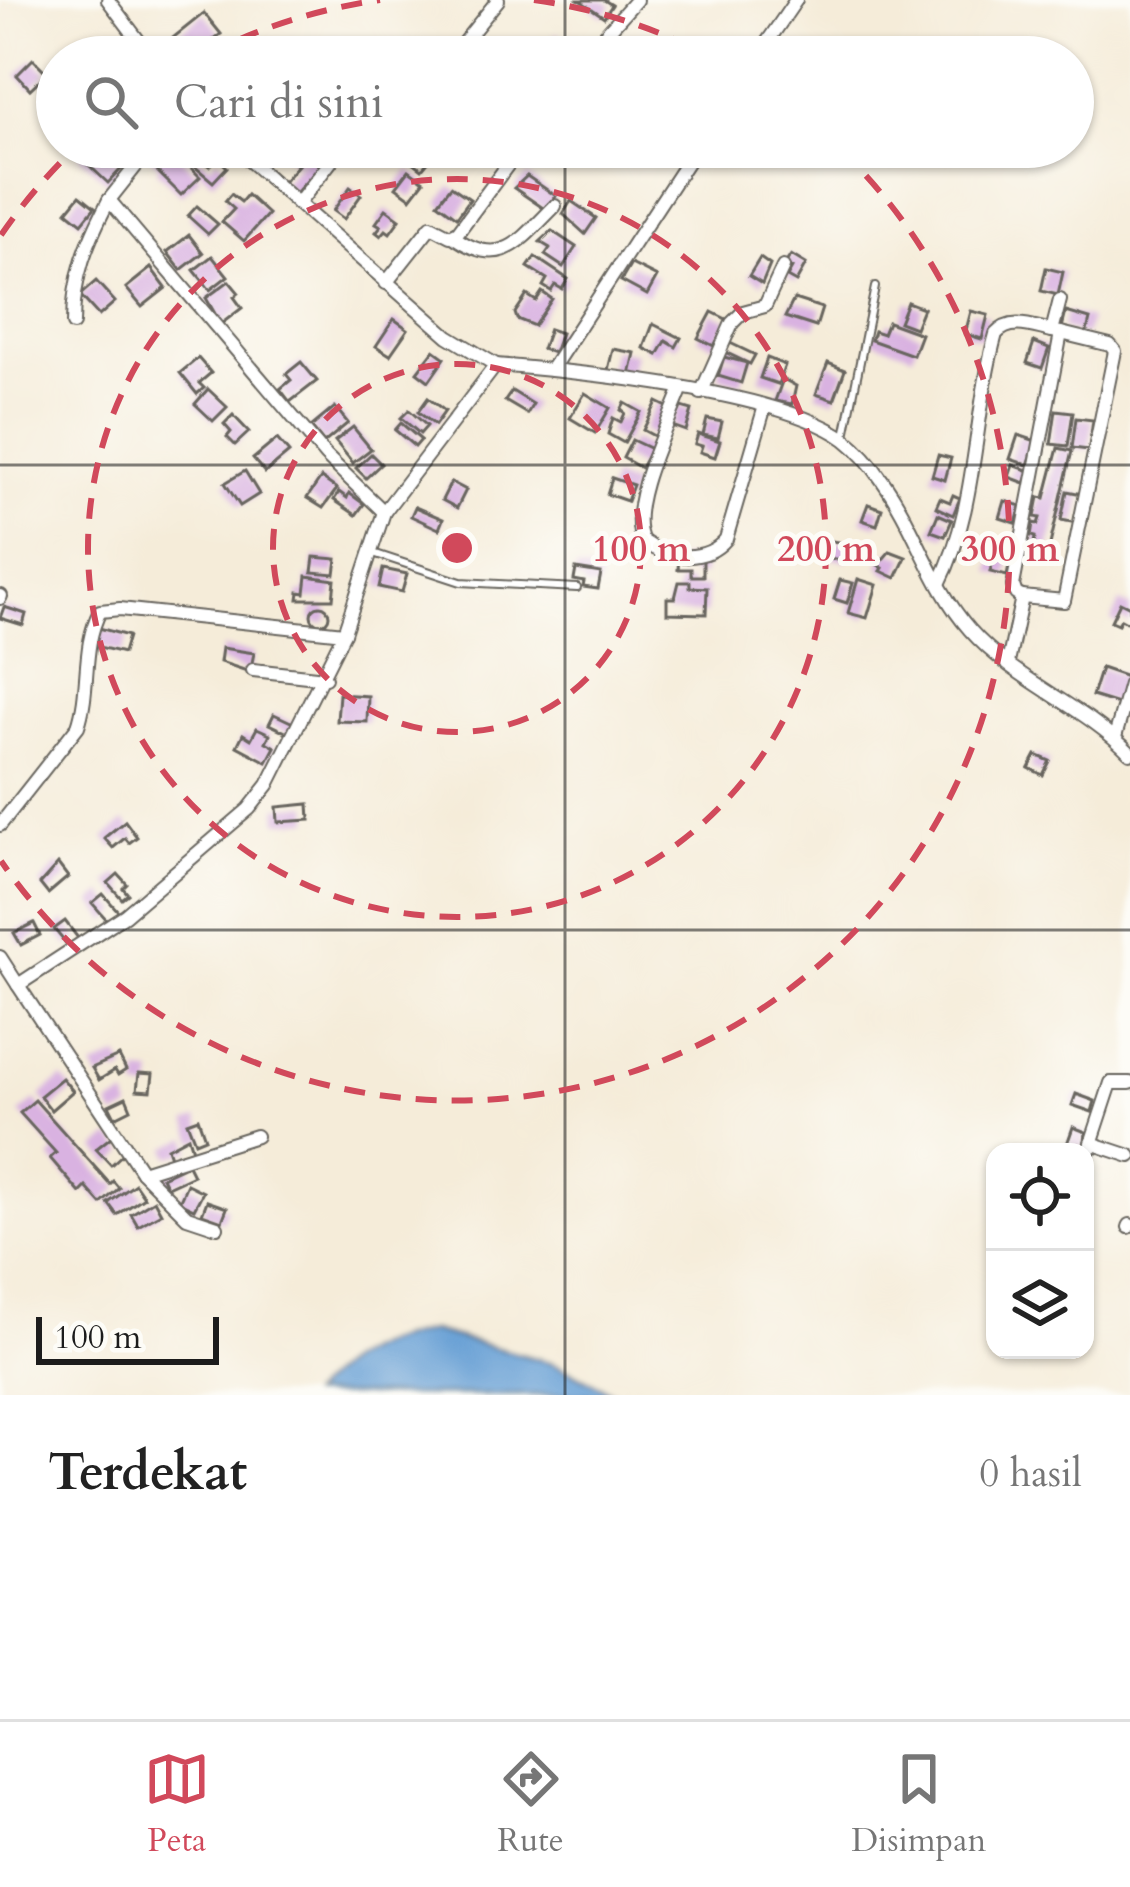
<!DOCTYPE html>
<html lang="id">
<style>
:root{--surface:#fff;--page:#f6f6f6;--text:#222;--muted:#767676;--line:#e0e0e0;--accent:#d1495b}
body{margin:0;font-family:Cardo,serif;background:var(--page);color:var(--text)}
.controls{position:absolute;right:36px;bottom:36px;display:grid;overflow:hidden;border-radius:24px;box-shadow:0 3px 9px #0004}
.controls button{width:108px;height:108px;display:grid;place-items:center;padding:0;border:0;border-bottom:3px solid var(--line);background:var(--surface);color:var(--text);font:60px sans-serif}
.scale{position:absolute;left:36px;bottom:30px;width:183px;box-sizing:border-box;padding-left:12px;border:6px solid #1c1c1c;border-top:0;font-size:33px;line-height:42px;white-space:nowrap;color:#1c1c1c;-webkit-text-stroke:9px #fdfcf7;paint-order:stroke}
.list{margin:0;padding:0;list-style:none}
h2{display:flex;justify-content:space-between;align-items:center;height:156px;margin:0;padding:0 48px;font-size:51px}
h2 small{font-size:39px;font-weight:400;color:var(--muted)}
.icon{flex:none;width:66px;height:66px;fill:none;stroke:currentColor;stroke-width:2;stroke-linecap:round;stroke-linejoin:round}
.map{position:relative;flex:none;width:1130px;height:1395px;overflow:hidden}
.search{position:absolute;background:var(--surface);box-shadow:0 3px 9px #0004;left:36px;right:36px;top:36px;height:132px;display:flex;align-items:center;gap:30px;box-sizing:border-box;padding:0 42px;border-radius:66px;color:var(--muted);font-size:45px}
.sheet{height:324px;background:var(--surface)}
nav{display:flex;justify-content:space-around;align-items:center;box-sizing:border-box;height:168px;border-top:3px solid var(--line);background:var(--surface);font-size:33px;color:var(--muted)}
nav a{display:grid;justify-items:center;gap:6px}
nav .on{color:var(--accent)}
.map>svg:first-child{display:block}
</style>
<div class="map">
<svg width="1130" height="1395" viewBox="0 0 1130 1395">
<rect width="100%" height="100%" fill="#fdfcf7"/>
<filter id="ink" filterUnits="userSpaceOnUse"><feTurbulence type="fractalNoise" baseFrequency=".00833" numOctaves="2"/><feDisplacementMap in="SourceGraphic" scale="24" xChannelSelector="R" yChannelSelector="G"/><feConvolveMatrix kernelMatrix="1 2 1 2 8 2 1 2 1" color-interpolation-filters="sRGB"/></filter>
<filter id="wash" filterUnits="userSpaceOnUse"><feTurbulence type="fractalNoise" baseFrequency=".004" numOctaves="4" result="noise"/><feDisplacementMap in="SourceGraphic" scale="48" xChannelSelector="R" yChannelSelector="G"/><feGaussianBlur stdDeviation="2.7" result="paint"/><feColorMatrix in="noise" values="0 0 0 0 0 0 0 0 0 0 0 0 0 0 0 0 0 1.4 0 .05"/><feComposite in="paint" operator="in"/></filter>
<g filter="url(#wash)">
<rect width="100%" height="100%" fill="#f5ecd9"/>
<!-- water -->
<path fill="#659ed4" stroke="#405d78" stroke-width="3" d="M431 1331 553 1363 618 1395H310C349 1353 375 1343 431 1331Z"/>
<g id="blocks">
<!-- building -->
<g fill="#d9b2e1">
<polygon points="579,0 604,0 612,5 604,17"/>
<polygon points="204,13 221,34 191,57 157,57 154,53"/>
<polygon points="556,33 576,47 569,57 562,57 547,46"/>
<polygon points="33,59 47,73 30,89 17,75"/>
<polygon points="87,147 114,147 109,154 123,167 108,183 79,156"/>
<polygon points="159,147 172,154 175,152 200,177 181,195 156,170 160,166 150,157"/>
<polygon points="177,147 208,147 194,162"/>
<polygon points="277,147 311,147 296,164"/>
<polygon points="403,147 440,147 422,169 400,152"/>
<polygon points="307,155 320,166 295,194 283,182"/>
<polygon points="217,158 227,167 213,182 194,166 201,159 210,166"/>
<polygon points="409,170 424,181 411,198 396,187"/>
<polygon points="527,176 556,196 546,210 514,188"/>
<polygon points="451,186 470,199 457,217 438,203"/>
<polygon points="350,187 361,195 344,219 333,211"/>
<polygon points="231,194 241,202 247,195 268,214 244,241 222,222 234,209 225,201"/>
<polygon points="80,195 95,207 82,223 67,211"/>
<polygon points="571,201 596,218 585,234 563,214"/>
<polygon points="197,206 218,224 208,234 188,216"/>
<polygon points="386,209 400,219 390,233 386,230 381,236 376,232 381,226 376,223"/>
<polygon points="552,231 576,247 563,267 545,255 550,248 540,242"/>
<polygon points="189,235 203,253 181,270 167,252"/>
<polygon points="791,255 806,264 796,282 787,277 792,268 785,264"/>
<polygon points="212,256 228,276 210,290 194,270"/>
<polygon points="535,257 568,279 562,289 555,285 551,291 543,286 547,279 528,267"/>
<polygon points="760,258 770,265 762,284 749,276"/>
<polygon points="631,264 657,277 647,295 621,281"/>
<polygon points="151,268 166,288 142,307 126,288"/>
<polygon points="1046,268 1063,272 1058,295 1041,291"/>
<polygon points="96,281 115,302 99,316 80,295"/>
<polygon points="229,281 239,293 234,297 242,308 221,324 206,298"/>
<polygon points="542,292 552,299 534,326 517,319 515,313 527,295 536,301"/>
<polygon points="794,299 822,308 816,327 785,317"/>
<polygon points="907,302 923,308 915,328 899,322"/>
<polygon points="971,311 988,315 982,339 965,334"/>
<polygon points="712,312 728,320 714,346 698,338"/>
<polygon points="1066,312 1090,319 1086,335 1062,328"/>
<polygon points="394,319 408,329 390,355 376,346"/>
<polygon points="888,322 921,334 913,355 871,340 874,331 883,334"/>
<polygon points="653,324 681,338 676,347 666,341 658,355 644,348"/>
<polygon points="549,329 561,333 554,353 542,349"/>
<polygon points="728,342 755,355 750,364 723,351"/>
<polygon points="1034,342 1049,348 1042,368 1027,363"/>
<polygon points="613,349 635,353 630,375 608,370"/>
<polygon points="434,350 445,358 429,381 417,372"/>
<polygon points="724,357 747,363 741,383 718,376"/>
<polygon points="198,358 211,373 199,383 204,388 197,394 180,373"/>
<polygon points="767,358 785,365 778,384 760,378"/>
<polygon points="301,362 317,381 290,402 280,389 291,380 286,374"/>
<polygon points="828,363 845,370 834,400 816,394"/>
<polygon points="783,379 796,386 792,404 775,401"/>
<polygon points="208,389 227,407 213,421 195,404"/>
<polygon points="512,391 533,404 527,414 505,401"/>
<polygon points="585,393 610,408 595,433 570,418"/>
<polygon points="428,398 445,411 435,425 418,412"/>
<polygon points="657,402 671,409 656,437 643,430"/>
<polygon points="625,403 641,412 624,443 608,434 613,418 621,422 625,413 621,410"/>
<polygon points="678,406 692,410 686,431 672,426"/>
<polygon points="335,407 348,423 324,443 311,427"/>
<polygon points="409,410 427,426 420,434 401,418"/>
<polygon points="1056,410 1073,412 1068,446 1051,444"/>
<polygon points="233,415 249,432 235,445 227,437 231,432 224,424"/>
<polygon points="1076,418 1093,420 1089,450 1072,448"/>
<polygon points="707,419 722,422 718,438 703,435"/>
<polygon points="401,423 421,440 415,447 395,430"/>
<polygon points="353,427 371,449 353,463 335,441"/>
<polygon points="698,434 720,441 715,457 700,452 702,446 695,444"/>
<polygon points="1018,435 1036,441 1028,465 1010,459"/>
<polygon points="277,439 289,453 265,473 253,459"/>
<polygon points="632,440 651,449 641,468 623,458"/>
<polygon points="1058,448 1072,451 1048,553 1033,550 1035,537 1031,536 1033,523 1038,524 1040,518 1035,517 1039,497 1045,498"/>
<polygon points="371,454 381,464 366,478 356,468"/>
<polygon points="938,455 951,458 945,480 932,476"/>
<polygon points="1013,465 1030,471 1025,483 1009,477"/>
<polygon points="245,471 259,494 240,506 225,483"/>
<polygon points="321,478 337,489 323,508 307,498"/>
<polygon points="612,478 633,485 627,501 607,494"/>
<polygon points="451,482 466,490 457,508 442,500"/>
<polygon points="1067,491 1082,494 1077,523 1061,520"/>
<polygon points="339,492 347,498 349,493 364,504 356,515 334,500"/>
<polygon points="953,495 960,498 953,515 936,507 940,498 950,502"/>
<polygon points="1005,501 1021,506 1016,523 1000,518"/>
<polygon points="868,504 882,509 877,525 862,520"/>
<polygon points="415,507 443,519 439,529 411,516"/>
<polygon points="938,514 952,520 945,536 931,531"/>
<polygon points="832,541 850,544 847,561 829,558"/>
<polygon points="890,551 906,557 896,578 881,571 883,568 878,565"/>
<polygon points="314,557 337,559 335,574 312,572"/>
<polygon points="994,557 1010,561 1007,576 990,572"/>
<polygon points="679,558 703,559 703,576 691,576 691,569 678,569"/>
<polygon points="383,569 407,574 402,592 379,587"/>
<polygon points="576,569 601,573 598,589 583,587 584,582 574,580"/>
<polygon points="307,576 335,580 333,599 298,599 299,592 305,593"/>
<polygon points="858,579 877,585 867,618 848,613"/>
<polygon points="840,580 853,583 847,603 834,599"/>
<polygon points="679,582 690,582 690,587 707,588 706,614 667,613 667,598 675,598"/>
<polygon points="1120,602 1130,607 1130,624 1121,619 1118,624 1111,621"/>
<circle cx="320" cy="615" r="9"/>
<polygon points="4,607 26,614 23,625 0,618"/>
<polygon points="99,628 128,636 123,653 95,646"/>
<polygon points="222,648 254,653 250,672 220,662"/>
<polygon points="1101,668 1130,678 1121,705 1092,696"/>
<polygon points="339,694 368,696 367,722 337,721"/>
<polygon points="274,714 295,724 290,734 269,724"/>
<polygon points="257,728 270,734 266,742 275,747 267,762 237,746 243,734 251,739"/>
<polygon points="1036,755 1050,761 1043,775 1029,768"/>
<polygon points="309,804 310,820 278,822 277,807"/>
<polygon points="125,821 137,837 129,843 125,838 113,848 104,838"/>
<polygon points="58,864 68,877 48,894 40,884"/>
<polygon points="118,874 127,884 123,888 128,894 122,899 108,883"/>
<polygon points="103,894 119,912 108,921 92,903"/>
<polygon points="65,921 78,938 68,946 54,929"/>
<polygon points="34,923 40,935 21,945 14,933"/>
<polygon points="119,1056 126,1070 118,1075 115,1070 99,1080 92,1068"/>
<polygon points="139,1073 153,1074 151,1091 137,1090"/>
<polygon points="62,1078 73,1091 51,1110 40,1096"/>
<polygon points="1076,1094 1095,1101 1092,1112 1072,1105"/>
<polygon points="126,1097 131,1109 115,1117 109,1105"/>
<polygon points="35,1100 110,1184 113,1181 119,1188 101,1204 86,1187 80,1193 50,1158 56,1153 20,1113"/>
<polygon points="198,1118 205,1138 195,1142 187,1122"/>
<polygon points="1073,1127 1086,1132 1084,1150 1067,1144"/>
<polygon points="111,1137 125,1152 111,1165 96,1149"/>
<polygon points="188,1137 192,1150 170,1157 167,1148"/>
<polygon points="188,1165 193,1175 167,1187 162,1177"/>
<polygon points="135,1184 144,1197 117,1215 108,1203"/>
<polygon points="187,1184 203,1192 194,1209 179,1202"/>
<polygon points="154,1200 161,1213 138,1226 131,1214"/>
<polygon points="207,1201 227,1208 222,1221 202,1214"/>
</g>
</g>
</g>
<g filter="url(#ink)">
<use href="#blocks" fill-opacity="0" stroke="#68655e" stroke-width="3"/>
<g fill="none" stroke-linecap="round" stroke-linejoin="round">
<!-- service casing -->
<g stroke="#68655e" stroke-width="10">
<g id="service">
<polyline points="845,436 875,287"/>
<polyline points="373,553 461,582 577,588"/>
</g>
</g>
<!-- minor casing -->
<g stroke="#68655e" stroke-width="16">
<g id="minor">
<polyline points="108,0 151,57"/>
<polyline points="452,57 498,0"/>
<polyline points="585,57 636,0"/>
<polyline points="757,57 796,0"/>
<polyline points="151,147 109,200 326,456 384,512"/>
<polyline points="298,204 342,147"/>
<path d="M453 236C501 271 520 241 555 206"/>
<polyline points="386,283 431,226 450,236 458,232 521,147"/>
<path d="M73 324C73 276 87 242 109 200"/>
<path d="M496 365C581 372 778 391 845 439 859 450 872 465 882 480 916 527 931 586 970 630 1015 681 1083 705 1130 753"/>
<polyline points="551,370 697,147"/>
<path d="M681 390C668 425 625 508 643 541 668 560 706 563 726 539L765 406"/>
<polyline points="701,393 732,323 743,312 765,306 783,267"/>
<path d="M939 584C978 507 973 416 996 334 1011 317 1033 327 1052 331"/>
<polyline points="1022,597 1064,601 1115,351 1110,345 1061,333"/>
<polyline points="0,598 1,596"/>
<polyline points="1008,663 1022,597 1016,594 1013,586 1061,333 1052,331 1060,300"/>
<polyline points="253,670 325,678"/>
<polyline points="1115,737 1130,684"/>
<path d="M0 825 78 726C91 688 81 648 100 611L120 609 344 633"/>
<polyline points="0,957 18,985 125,915 249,809 268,785 344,633 384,512 496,365 448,336 234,147"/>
<polyline points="18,985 142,1172 187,1217 217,1227"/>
<polyline points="1091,1143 1130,1156"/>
<polyline points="1085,1162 1111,1083 1130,1083"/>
<polyline points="142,1172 256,1136"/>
<polyline points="1129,1227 1130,1225"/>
</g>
</g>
<!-- service -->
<use href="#service" stroke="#fff" stroke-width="6"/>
<!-- minor -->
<use href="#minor" stroke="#fff" stroke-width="12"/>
</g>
</g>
<!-- grid -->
<path fill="none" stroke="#1c1c1c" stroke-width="3" stroke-opacity="0.55" d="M565 0V57M565 147V1395M0 465H1130M0 930H1130"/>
<!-- distance rings -->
<g fill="none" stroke="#d1495b" stroke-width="6" stroke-dasharray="21 15">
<circle cx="457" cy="548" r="184"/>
<circle cx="457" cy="548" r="369"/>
<path d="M1 235A553 553 0 0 1 73 150M206 55A553 553 0 0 1 380 0M534 0A553 553 0 0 1 708 55M841 150A553 553 0 1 1 1 861"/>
</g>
<circle cx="457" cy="548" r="18" fill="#d1495b" stroke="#fdfcf7" stroke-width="6"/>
<g font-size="36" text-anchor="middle" font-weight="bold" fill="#d1495b" stroke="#fdfcf7" stroke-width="10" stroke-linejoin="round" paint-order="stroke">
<text x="641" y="561">100 m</text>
<text x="826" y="561">200 m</text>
<text x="1010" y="561">300 m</text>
</g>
</svg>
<div class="controls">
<button><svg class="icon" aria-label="locate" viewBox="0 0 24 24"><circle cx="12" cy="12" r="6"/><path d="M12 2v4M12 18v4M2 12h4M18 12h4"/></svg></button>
<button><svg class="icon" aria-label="layers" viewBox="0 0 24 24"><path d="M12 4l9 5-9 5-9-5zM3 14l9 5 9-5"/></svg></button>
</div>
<div class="scale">100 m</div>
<div class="search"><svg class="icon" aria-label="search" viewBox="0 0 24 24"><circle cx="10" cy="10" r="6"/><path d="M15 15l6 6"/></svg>Cari di sini</div>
</div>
<section class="sheet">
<h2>Terdekat<small>0 hasil</small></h2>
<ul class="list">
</ul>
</section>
<nav>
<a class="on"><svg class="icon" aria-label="map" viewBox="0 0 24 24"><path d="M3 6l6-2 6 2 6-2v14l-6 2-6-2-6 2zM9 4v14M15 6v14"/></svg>Peta</a>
<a><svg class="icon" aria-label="directions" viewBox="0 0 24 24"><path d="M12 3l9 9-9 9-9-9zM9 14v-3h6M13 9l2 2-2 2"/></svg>Rute</a>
<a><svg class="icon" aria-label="saved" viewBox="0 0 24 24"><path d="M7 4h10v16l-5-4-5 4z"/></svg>Disimpan</a>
</nav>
